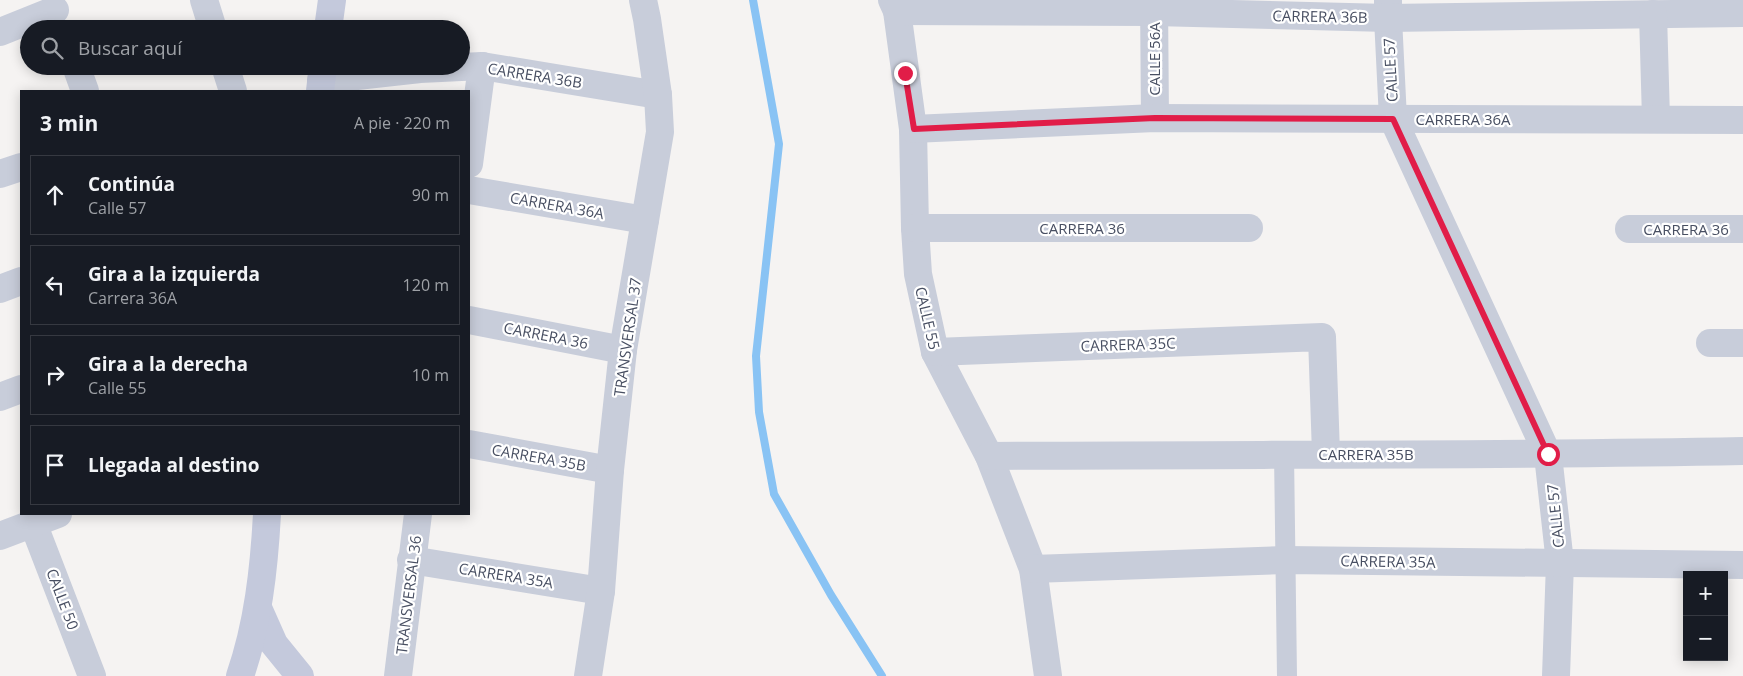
<!DOCTYPE html>
<html lang="es">
<meta charset="utf-8">
<style>
:root{--surface:#171b24;--page:#20242c;--text:#f1f3f6;--muted:#9ea1a6;--line:#363941}
body{margin:0;font-family:"Open Sans",sans-serif;background:var(--page);color:var(--text)}
.controls{position:absolute;right:15px;bottom:15px;display:grid;overflow:hidden;border-radius:0px;box-shadow:0 2px 12px #0003}
.controls button{width:45px;height:45px;display:grid;place-items:center;padding:0;border:0;border-bottom:1px solid var(--line);background:var(--surface);color:var(--text);font:25px sans-serif}
.stop{position:absolute;width:15px;height:15px;margin:-11px;border:4px solid #e11d48;border-radius:50%;background:#fff}
.stop.end{background:#e11d48;border-color:#fff;box-shadow:0 1px 5px #0008}
.list{margin:0;padding:0;list-style:none}
h2{display:flex;justify-content:space-between;align-items:center;height:65px;margin:0;padding:0 20px;font-size:21px}
h2 small{font-size:16px;font-weight:400;color:var(--muted)}
.list li{display:grid;grid-template-columns:32px 1fr auto;gap:15px;align-items:center;box-sizing:border-box;height:80px;margin:0 10px 10px;padding:0 10px;border:1px solid var(--line);border-radius:0px}
.list b{display:block;font-size:19px;white-space:nowrap}
.list p{margin:0;font-size:16px;white-space:nowrap;color:var(--muted)}
.list em{font-size:16px;font-style:normal;color:var(--muted)}
.icon{flex:none;width:28px;height:28px;fill:none;stroke:currentColor;stroke-width:2;stroke-linecap:round;stroke-linejoin:round}
.map{position:relative;flex:none;width:1743px;height:676px;overflow:hidden}
.search{position:absolute;background:var(--surface);box-shadow:0 2px 12px #0003;left:20px;top:20px;width:450px;height:55px;display:flex;align-items:center;gap:12px;box-sizing:border-box;padding:0 18px;border-radius:28px;color:var(--muted);font-size:19px}
.panel{position:absolute;background:var(--surface);box-shadow:0 2px 12px #0003;left:20px;top:90px;width:450px;height:425px;border-radius:0px}
.map>svg:first-child{display:block}
</style>
<div class="map">
<svg width="1743" height="676" viewBox="0 0 1743 676">
<rect width="100%" height="100%" fill="#f5f3f2"/>
<g fill="none" stroke-linecap="round" stroke-linejoin="round">
<!-- stream -->
<polyline stroke="#89c3f4" stroke-width="8" points="753,0 779,144 756,356 759,412 774,494 831,595 882,676"/>
<!-- pedestrian -->
<polyline stroke="#c8cdda" stroke-width="20" points="1284,453 1287,676"/>
<!-- minor -->
<g stroke="#c8cdda" stroke-width="28">
<polyline points="204,0 213,29"/>
<polyline points="892,0 897,11 913,129 915,228 918,274 935,352 989,456 1033,569 1048,676"/>
<polyline points="1154,0 1155,118"/>
<polyline points="1388,0 1388,18 1393,119 1548,455 1560,563 1556,676"/>
<polyline points="897,11 1154,12 1388,18 1743,13"/>
<polyline points="1653,14 1656,119"/>
<polyline points="0,32 55,10"/>
<polyline points="76,66 85,91"/>
<polyline points="225,66 233,91"/>
<polyline points="321,80 420,69 482,66 658,95"/>
<polyline points="913,129 1155,118 1743,120"/>
<polyline points="469,164 482,66"/>
<polyline points="0,174 21,167"/>
<polyline points="469,190 645,220"/>
<polyline points="915,228 1249,228"/>
<polyline points="1629,229 1743,229"/>
<polyline points="0,289 21,281"/>
<polyline points="469,320 623,350"/>
<polyline points="1710,343 1743,343"/>
<polyline points="935,352 1322,337 1326,454"/>
<polyline points="0,397 21,389"/>
<polyline points="469,444 610,470"/>
<path d="M989 456C1241 454 1492 456 1743 451"/>
<polyline points="33,523 92,676"/>
<polyline points="0,536 58,514"/>
<polyline points="411,560 601,591"/>
<polyline points="1033,569 1285,560 1743,565"/>
<polyline points="398,676 418,514"/>
<polyline points="588,676 601,591 610,470 623,350 660,132 658,95 647,19 643,0"/>
</g>
<!-- secondary -->
<g stroke="#c4c9dc" stroke-width="28">
<polyline points="328,29 332,0"/>
<polyline points="320,91 323,66"/>
<polyline points="258,608 274,644 300,676"/>
<path d="M240 676C258 624 264 569 267 514"/>
</g>
</g>
<g fill="none" stroke-linecap="round" stroke-linejoin="round">
<!-- route -->
<polyline stroke="#e11d48" stroke-width="6" points="905,73 914,129 1155,118 1393,119 1548,454"/>
</g>
<g text-anchor="middle" dominant-baseline="central" stroke-width="4.5" stroke-linejoin="round" paint-order="stroke">
<!-- street labels -->
<g font-size="15" fill="#484f62" stroke="#fff">
<text transform="translate(1320 16) rotate(1)">CARRERA 36B</text>
<text transform="translate(1154 59) rotate(-90)">CALLE 56A</text>
<text transform="translate(1390 70) rotate(-93)">CALLE 57</text>
<text transform="translate(535 75) rotate(9)">CARRERA 36B</text>
<text x="1463" y="119">CARRERA 36A</text>
<text transform="translate(557 205) rotate(10)">CARRERA 36A</text>
<text x="1082" y="228">CARRERA 36</text>
<text x="1686" y="229">CARRERA 36</text>
<text transform="translate(928 318) rotate(77)">CALLE 55</text>
<text transform="translate(546 335) rotate(11)">CARRERA 36</text>
<text transform="translate(627 337) rotate(-82)">TRANSVERSAL 37</text>
<text transform="translate(1128 344) rotate(-2)">CARRERA 35C</text>
<text x="1366" y="454">CARRERA 35B</text>
<text transform="translate(539 457) rotate(10)">CARRERA 35B</text>
<text transform="translate(1555 516) rotate(-96)">CALLE 57</text>
<text transform="translate(1388 561) rotate(1)">CARRERA 35A</text>
<text transform="translate(506 575) rotate(9)">CARRERA 35A</text>
<text transform="translate(408 595) rotate(-83)">TRANSVERSAL 36</text>
<text transform="translate(63 599) rotate(69)">CALLE 50</text>
</g>
</g>
</svg>
<div class="controls">
<button>+</button>
<button>−</button>
</div>
<div class="stop" style="left:1548px;top:454px"></div>
<div class="stop end" style="left:905px;top:73px"></div>
<div class="search"><svg class="icon" aria-label="search" viewBox="0 0 24 24"><circle cx="10" cy="10" r="6"/><path d="M15 15l6 6"/></svg>Buscar aquí</div>
<section class="panel">
<h2>3 min<small>A pie · 220 m</small></h2>
<ul class="list">
<li><svg class="icon" aria-label="ahead" viewBox="0 0 24 24"><path d="M12 20V5M6 11l6-6 6 6"/></svg><div><b>Continúa</b><p>Calle 57</p></div><em>90 m</em></li>
<li><svg class="icon" aria-label="left" viewBox="0 0 24 24"><path d="M17 20v-9H6M10 6l-5 5 5 5"/></svg><div><b>Gira a la izquierda</b><p>Carrera 36A</p></div><em>120 m</em></li>
<li><svg class="icon" aria-label="right" viewBox="0 0 24 24"><path d="M7 20v-9h11M14 6l5 5-5 5"/></svg><div><b>Gira a la derecha</b><p>Calle 55</p></div><em>10 m</em></li>
<li><svg class="icon" aria-label="arrive" viewBox="0 0 24 24"><path d="M6 21V4h12l-3 4 3 4H6"/></svg><div><b>Llegada al destino</b></div></li>
</ul>
</section>
</div>
